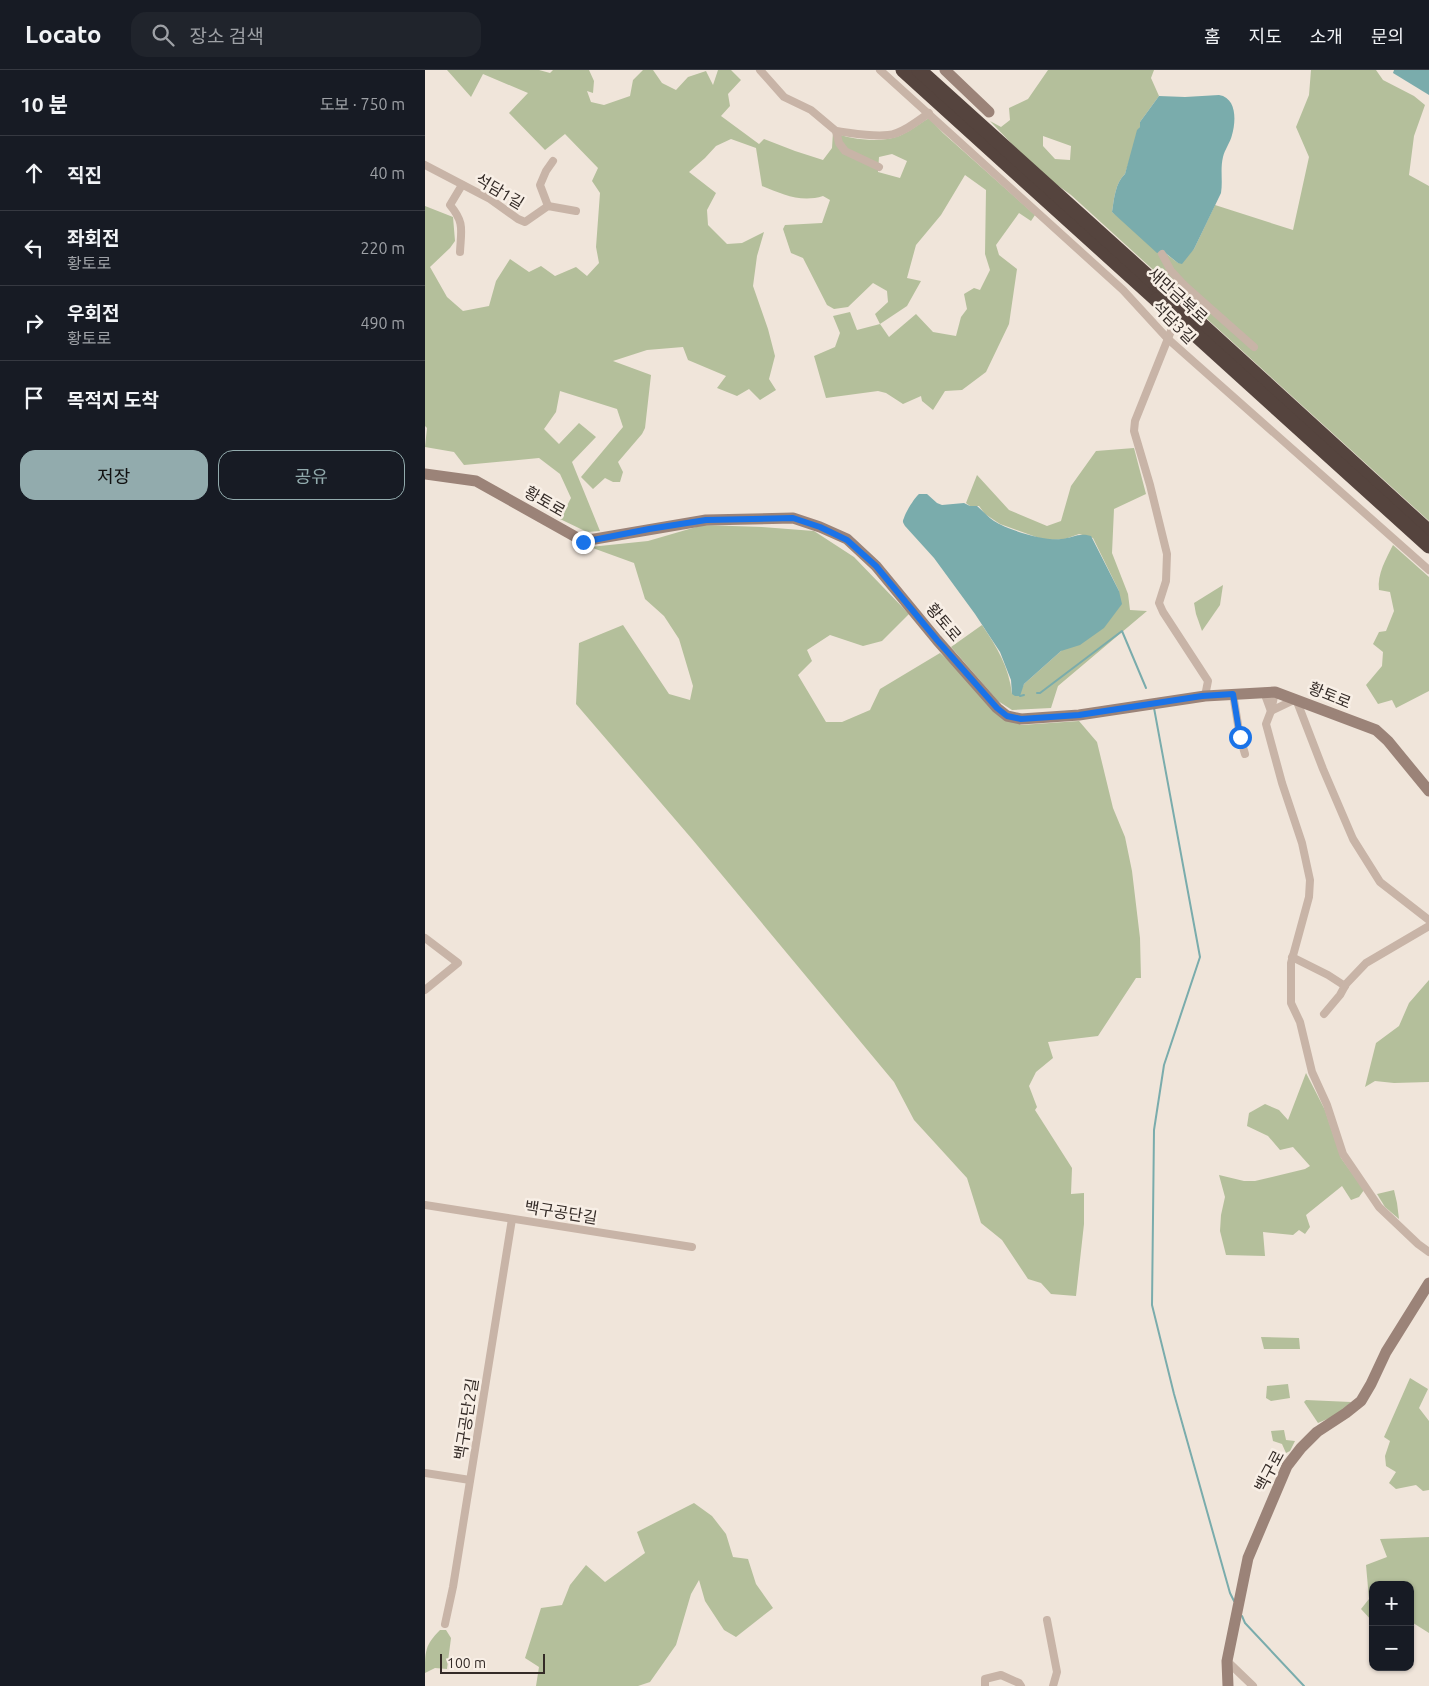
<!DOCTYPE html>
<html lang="ko">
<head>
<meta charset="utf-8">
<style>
	:root { --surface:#171b24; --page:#20242c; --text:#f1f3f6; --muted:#9ea1a6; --line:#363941; --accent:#92abad }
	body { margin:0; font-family:Ubuntu,"Noto Sans KR",sans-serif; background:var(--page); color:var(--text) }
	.controls { position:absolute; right:15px; bottom:15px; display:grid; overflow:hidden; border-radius:10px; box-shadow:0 1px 4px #0004 }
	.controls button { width:45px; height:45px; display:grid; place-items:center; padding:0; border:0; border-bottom:1px solid var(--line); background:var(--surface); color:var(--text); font:25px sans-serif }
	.scale { position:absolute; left:15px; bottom:12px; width:105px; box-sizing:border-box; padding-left:5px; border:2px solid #342b27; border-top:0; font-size:14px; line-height:18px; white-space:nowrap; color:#342b27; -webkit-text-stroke:4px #f8efe6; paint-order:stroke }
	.stop { position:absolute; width:15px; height:15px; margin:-11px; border:4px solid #1a73e8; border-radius:50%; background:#fff }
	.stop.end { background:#1a73e8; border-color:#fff; box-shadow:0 1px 5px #0008 }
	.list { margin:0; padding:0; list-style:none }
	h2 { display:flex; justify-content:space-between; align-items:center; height:65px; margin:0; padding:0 20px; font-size:21px }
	h2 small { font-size:16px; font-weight:400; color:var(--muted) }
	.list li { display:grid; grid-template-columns:32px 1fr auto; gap:15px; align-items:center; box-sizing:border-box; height:75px; padding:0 20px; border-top:1px solid var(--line) }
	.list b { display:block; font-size:19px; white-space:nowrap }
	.list p { margin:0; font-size:16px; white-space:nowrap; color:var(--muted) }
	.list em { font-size:16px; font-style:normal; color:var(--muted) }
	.actions { display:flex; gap:10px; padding:15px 20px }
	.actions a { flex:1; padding:11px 0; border:1px solid var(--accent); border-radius:15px; text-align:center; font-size:18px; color:var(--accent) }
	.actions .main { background:var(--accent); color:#111 }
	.icon { flex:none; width:28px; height:28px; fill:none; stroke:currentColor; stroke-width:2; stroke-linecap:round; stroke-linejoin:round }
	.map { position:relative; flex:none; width:1004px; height:1616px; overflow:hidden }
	header { display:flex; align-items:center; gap:30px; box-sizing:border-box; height:70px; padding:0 25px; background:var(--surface); border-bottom:1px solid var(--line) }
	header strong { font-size:24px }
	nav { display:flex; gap:28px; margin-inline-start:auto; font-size:18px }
	.search { width:350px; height:45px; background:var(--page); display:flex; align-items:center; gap:12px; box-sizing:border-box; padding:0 18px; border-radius:15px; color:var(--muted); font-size:19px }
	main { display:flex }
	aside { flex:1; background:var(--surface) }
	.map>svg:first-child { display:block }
</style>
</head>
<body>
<header>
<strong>Locato</strong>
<div class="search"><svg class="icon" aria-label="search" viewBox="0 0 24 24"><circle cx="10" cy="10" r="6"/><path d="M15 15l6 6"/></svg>장소 검색</div>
<nav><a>홈</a><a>지도</a><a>소개</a><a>문의</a></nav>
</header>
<main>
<aside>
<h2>10 분<small>도보 · 750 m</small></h2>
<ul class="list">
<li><svg class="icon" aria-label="ahead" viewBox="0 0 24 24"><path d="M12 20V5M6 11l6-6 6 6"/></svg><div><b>직진</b></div><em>40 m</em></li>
<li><svg class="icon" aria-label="left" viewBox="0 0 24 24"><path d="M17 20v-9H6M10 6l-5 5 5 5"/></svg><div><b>좌회전</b><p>황토로</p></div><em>220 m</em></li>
<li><svg class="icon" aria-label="right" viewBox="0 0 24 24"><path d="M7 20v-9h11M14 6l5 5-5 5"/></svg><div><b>우회전</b><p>황토로</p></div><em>490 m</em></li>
<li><svg class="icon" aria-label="arrive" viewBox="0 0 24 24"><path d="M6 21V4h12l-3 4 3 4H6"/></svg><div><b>목적지 도착</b></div></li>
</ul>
<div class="actions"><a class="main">저장</a><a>공유</a></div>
</aside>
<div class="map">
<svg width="1004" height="1616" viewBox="0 0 1004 1616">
	<rect width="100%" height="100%" fill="#f0e5da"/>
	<g fill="#b4bf9b" fill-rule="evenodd">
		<path d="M 22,0 L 114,0 L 125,3 L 128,0 L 164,0 L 169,11 L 168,23 L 162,21 L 166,32 L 179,35 L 205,26 L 208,10 L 218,0 L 228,0 L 237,13 L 251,20 L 263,7 L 281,1 L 288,15 L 293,0 L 306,0 L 316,10 L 303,24 L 305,36 L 296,46 L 334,74 L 339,69 L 370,81 L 398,90 L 407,78 L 408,62 C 425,70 456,73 474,66 C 484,62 494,54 504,48 L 518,63 L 610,145 L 606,151 L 594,143 L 571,175 L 574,185 L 592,199 L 584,254 L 561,302 L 537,320 L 520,321 L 508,340 L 497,331 L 496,326 L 478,334 L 461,323 L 453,321 L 401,328 L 389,286 L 410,277 L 415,263 L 408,246 L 425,242 L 432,260 L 455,254 L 450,244 L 463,232 L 462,221 L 448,213 L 423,237 L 409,239 L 402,235 L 378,188 L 366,183 L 358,159 L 360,155 L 397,153 L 405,130 L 398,126 C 376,133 357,124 337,116 L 331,78 L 306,69 L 291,76 L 280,88 L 264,102 L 291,123 L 282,140 L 283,155 L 302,174 L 317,173 L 339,162 L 332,186 L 328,216 L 343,259 L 350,286 L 344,309 L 351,320 L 335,330 L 324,319 L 312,326 L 292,318 L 301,306 L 263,290 L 258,277 L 222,280 L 188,291 L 226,305 L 220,358 L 217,364 L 193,392 L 198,402 L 195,412 L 188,412 L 180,408 L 168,419 L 156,407 L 198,357 L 192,339 L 135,321 L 131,342 L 119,359 L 134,374 L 154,353 L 171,367 L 147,392 L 175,461 L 162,462 L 135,449 L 146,428 L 135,404 L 114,388 L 39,395 L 29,382 L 0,377 L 2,358 L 0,356 L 0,136 L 28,147 L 30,171 L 25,178 L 5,197 L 22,227 L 38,241 L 64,236 L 71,211 L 85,189 L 104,202 L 116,196 L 130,206 L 151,197 L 162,206 L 174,193 L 171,177 L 175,123 L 167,111 L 173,98 L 140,64 L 120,80 L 84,43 L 103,23 L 58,4 L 46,27 ZM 467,84 L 482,91 L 475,108 L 453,102 L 454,87 ZM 540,105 L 561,120 L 560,184 L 565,200 L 555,220 L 549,218 L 539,224 L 542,239 L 536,247 L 531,266 L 508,262 L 491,244 L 464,267 L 455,254 L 482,236 L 496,211 L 482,208 L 491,175 L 516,145 Z"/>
		<path d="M 623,0 L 729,0 L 726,8 L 734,26 L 715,52 L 715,57 L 700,104 C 690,113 689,130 687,142 L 753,193 L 769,179 L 790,135 L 868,160 L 884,87 L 871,57 L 884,25 L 886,0 L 951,0 L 958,10 L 989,26 L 1000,35 L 989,66 L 984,105 L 1004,116 L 1004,451 L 646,125 L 613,101 L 565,51 L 576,57 L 585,50 L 584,38 L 603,29 ZM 618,66 L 646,76 L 645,90 L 630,89 L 618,76 Z"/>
		<path d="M 709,378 L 721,424 L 689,439 L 687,483 L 703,524 L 705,540 L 722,541 L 633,616 L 626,638 L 587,640 L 573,631 L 526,577 L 557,555 C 572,577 584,597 587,624 L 597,618 L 599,614 L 636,581 L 694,521 L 668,468 L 654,464 L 640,469 L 623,470 L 614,468 L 575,454 L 560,444 L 554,436 L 545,436 L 541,433 L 552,405 L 584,440 L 622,456 L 636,451 L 646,416 L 671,381 Z"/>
		<polygon points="278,455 337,457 389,461 429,487 484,544 457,571 438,576 405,565 382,580 387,591 373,605 401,652 417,652 445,640 455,619 515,583 596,655 654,651 672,672 688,738 700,767 707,801 715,868 716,908 711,908 673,966 623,972 628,988 611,1002 604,1016 612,1037 610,1040 647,1098 646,1124 659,1123 659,1154 651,1226 626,1224 616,1213 603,1209 577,1170 556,1153 542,1108 489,1050 469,1012 267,769 151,634 154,573 198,555 244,624 265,630 268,616 254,569 239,546 220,529 209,493 165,477 223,471"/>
		<path d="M 968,475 L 1004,507 L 1004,621 L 971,638 L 967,630 L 953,634 L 941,615 L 957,596 L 958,582 L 948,574 L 954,562 L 961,561 L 969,541 L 965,522 L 954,520 C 952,504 961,489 968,475 Z"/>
		<polygon points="798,515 795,535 777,561 771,544 769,533"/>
		<polygon points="1004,910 1004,1012 969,1013 950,1011 940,1017 951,973 974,956 984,933"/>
		<polygon points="881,1003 900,1040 916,1088 939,1120 934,1127 926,1130 917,1116 881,1145 885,1157 880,1164 874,1160 868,1165 838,1162 840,1186 801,1185 795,1161 796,1145 800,1127 794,1105 819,1111 830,1111 880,1099 885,1096 868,1077 855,1080 843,1066 822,1056 824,1043 840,1034 854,1040 863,1050"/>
		<polygon points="969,1120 972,1133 974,1149 960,1137 952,1124"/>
		<polygon points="836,1267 874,1268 875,1279 839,1279"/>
		<polygon points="985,1308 1003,1319 994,1338 1004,1351 1004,1420 998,1421 991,1415 971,1419 964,1413 971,1402 961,1396 960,1386 965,1371 959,1367"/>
		<polygon points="863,1314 865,1328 846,1331 841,1328 842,1316"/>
		<polygon points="881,1330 926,1332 914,1344 893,1353 879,1332"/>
		<polygon points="859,1360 861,1370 870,1371 865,1381 861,1383 857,1374 848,1371 846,1361"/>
		<polygon points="269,1433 287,1446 301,1464 308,1487 323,1489 331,1514 348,1538 311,1567 299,1560 280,1531 274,1510 266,1524 251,1575 225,1612 213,1616 111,1616 114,1597 100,1588 116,1538 137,1535 145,1515 161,1495 180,1512 220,1483 212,1462"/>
		<polygon points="1004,1467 1004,1563 985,1551 985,1515 948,1515 948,1552 936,1539 944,1529 941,1495 962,1487 955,1469"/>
		<path d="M 15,1560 L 21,1560 L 26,1568 L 22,1599 L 10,1598 L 0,1603 C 0,1581 0,1575 15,1560 Z"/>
	</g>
	<g fill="#7aacac">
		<polygon points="969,0 1004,0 1004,25 968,3"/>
		<path d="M 794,25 C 812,28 811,51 807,65 C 805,73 800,79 798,87 C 795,99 798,111 796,123 L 769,179 L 757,194 L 753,193 L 738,181 L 732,183 L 687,142 C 689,130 690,113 700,104 L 712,60 L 715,57 L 715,52 L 734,26 L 760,27 Z"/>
		<path d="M 494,424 L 502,424 L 512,433 L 517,435 L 539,433 L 545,436 L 552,436 C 558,441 563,447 569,451 C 583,460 619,471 636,469 C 647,468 654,462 666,466 L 694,521 L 697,534 L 679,558 L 655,575 L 636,581 L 599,614 L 595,626 L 590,626 L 587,624 L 586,610 L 575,582 L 550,544 L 509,488 L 480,456 C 478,452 477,452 479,448 C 480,443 490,427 494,424 Z"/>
	</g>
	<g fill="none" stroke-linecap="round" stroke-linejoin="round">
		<g stroke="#7aacac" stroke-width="2">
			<polyline points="612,623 615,623 697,561 721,618"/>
			<polyline points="595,626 599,625"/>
			<polyline points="729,638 775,887 739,995 729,1060 727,1235 749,1324 805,1523 809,1531"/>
			<polyline points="817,1546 820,1553 879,1616"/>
		</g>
		<g stroke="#c8b4a7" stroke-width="8">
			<polyline points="335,0 359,27 386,40 411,61 414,73 420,81 454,97"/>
			<polyline points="455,0 698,220 743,269 1004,500"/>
			<path d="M 411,61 C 428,63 446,67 463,65 C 476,64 493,51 504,43"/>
			<polyline points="0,95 65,129 93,149 100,152 123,136 151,141"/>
			<polyline points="123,136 115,115 121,101 128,91"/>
			<path d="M 35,182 C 36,160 40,153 25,135 L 37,115"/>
			<polyline points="737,184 746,201 759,215"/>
			<polyline points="839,622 846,641 871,629 898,699 928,769 955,812 1004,850"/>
			<polyline points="850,622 846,641 841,654 857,713 877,773 885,810 884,827 866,893 866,933 875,952 887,1002 902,1035 918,1084 954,1137 993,1174 1004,1182"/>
			<polyline points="808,624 815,667 820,684"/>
			<polyline points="780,626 783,611 738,542 734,533 741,511 742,484 725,415 709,361 710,351 746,261 759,215 829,277"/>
			<polyline points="0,868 33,893 0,920"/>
			<polyline points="867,887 903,905 920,916"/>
			<polyline points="899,944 915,925 921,914 941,893 1004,856"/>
			<polyline points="0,1135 267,1177"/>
			<polyline points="0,1403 45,1410"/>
			<polyline points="622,1550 632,1602 628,1616"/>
			<polyline points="20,1554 28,1517 87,1149"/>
			<polyline points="802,1591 828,1616"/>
			<polyline points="560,1616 560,1609 576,1605 594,1613 596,1616"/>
		</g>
		<g stroke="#9b8378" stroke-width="11">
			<polyline points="520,0 564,42"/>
			<polyline points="0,404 51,411 158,471 281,450 368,448 395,457 422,469 451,496 512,570 572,638 582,646 596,649 654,645 780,626 850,622 951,660 963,671 1004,721"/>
			<polyline points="803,1616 802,1591 823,1488 862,1396 876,1378 892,1362 921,1343 936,1331 946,1314 961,1282 1004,1213"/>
		</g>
		<g stroke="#55443e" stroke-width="15">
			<polyline points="478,0 732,230"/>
			<polyline points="494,0 739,221"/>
			<polyline points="768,247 1004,462"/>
			<polyline points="761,256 1004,476"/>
		</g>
		<g stroke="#55443e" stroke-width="15">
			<polyline points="739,221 768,247"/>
			<polyline points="732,230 761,256"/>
		</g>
	</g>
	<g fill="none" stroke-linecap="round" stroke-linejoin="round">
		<polyline stroke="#1a73e8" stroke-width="6" points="158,472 224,459 281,450 368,448 395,457 422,470 451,496 512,570 572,638 582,646 596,649 654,645 777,626 808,624 815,667"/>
	</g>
	<g text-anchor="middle" stroke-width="5" stroke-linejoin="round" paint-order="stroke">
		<g font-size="16" fill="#342b27" stroke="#f8efe6">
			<text transform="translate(75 121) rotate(31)" y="6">석담1길</text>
			<text transform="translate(753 225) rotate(42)" y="6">새만금북로</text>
			<text transform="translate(749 252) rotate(45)" y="6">석담3길</text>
			<text transform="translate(120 431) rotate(30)" y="6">황토로</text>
			<text transform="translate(519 552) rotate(50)" y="6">황토로</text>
			<text transform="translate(905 625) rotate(22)" y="6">황토로</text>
			<text transform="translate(136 1142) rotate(9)" y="6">백구공단길</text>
			<text transform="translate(41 1349) rotate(-81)" y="6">백구공단2길</text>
			<text transform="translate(844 1401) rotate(-62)" y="6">백구로</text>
		</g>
	</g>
</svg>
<div class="controls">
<button>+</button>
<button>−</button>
</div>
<div class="scale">100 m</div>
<div class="stop" style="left:815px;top:667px"></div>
<div class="stop end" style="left:158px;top:472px"></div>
</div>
</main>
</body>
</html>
